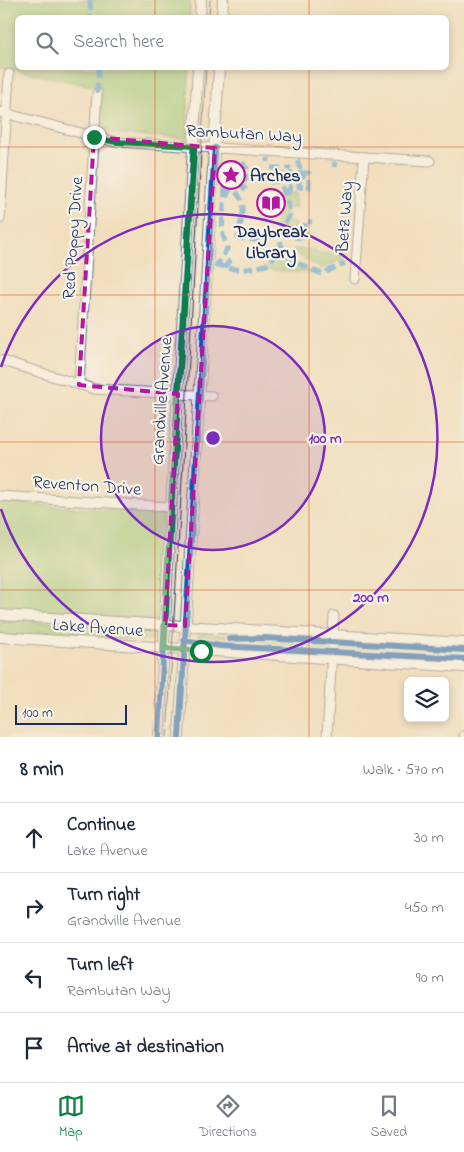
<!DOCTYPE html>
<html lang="en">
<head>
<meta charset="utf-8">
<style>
	:root { --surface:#fff; --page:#f2f2f3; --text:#1f2937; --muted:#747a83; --line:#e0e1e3; --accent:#0b8043 }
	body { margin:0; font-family:"Indie Flower",sans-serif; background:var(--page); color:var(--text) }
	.controls { position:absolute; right:15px; bottom:15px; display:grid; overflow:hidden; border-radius:8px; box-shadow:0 2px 8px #0003 }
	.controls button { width:45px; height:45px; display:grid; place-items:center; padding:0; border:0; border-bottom:1px solid var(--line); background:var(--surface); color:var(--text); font:25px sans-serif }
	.scale { position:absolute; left:15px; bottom:12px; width:112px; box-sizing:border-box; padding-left:5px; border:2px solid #1b2f5e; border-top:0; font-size:14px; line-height:18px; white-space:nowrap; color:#1b2f5e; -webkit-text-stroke:4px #f7f3e8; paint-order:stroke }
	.stop { position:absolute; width:15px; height:15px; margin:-11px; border:4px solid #0b8043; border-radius:50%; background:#fff }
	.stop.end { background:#0b8043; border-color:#fff; box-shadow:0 1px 5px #0008 }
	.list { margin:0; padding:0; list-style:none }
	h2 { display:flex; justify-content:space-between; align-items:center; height:65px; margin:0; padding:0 20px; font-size:21px }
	h2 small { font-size:16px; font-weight:400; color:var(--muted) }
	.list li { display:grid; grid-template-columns:32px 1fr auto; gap:15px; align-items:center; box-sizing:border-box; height:70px; padding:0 20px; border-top:1px solid var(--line) }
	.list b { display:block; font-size:19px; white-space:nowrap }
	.list p { margin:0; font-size:16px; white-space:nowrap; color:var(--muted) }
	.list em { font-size:16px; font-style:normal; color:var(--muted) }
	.icon { flex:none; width:28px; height:28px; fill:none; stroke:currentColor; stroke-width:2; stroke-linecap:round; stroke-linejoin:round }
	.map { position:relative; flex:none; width:464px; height:737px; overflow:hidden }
	.search { position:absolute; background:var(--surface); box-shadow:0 2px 8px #0003; left:15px; right:15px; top:15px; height:55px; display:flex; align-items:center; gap:12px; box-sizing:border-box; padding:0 18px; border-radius:8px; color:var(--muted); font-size:19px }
	.sheet { height:345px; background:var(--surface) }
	nav { display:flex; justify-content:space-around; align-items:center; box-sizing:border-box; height:70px; border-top:1px solid var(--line); background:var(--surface); font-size:14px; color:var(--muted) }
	nav a { display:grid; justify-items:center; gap:2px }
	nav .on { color:var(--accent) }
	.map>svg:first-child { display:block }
</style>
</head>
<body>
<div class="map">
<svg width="464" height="737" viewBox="0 0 464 737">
	<rect width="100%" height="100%" fill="#f7f3e8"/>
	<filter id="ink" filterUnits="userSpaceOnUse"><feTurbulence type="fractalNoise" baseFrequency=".02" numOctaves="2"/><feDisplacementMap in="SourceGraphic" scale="10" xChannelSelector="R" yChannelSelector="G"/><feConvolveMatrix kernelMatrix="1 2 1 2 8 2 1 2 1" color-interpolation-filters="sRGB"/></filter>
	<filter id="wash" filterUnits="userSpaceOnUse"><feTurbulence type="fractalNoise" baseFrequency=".0096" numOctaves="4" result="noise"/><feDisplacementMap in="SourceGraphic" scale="20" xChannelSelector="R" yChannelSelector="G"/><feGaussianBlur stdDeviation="1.12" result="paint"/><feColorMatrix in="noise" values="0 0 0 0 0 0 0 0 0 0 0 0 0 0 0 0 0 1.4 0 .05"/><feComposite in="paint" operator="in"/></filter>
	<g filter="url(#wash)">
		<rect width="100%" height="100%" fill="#f1debe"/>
		<g fill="#97cc7d" stroke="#597e6e">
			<polygon points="0,0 190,0 190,17 18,18 18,68 189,68 187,139 100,132 101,88 0,67"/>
			<polygon points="278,193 296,193 295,208 285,209 286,214 283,218 289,222 294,222 294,234 275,233"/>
			<polygon points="293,249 315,250 315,253 345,254 344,259 321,268 293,252"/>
			<polygon points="280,252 290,261 314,273 259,269 270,265"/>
			<polygon points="0,502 163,514 157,620 0,609"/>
			<polygon points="0,619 153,629 153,640 117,639 89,640 0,635"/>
			<polygon points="202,634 236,636 264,635 327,640 326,653 197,646 198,635"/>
			<polygon points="340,641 458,647 458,654 464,654 464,656 458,656 457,662 339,655"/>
		</g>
	</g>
	<g filter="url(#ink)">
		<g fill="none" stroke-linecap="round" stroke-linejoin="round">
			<defs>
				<g id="minor">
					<polyline points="0,112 116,142 430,161"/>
					<polyline points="0,219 9,74"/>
					<polyline points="355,279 364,157"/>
					<polyline points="0,360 94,389 212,396"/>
					<polyline points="79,385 97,93"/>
					<polyline points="0,496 171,507"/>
					<polyline points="327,737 334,616"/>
					<polyline points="464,737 464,736"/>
				</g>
				<g id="tertiary">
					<polyline points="200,18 201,0"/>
					<polyline points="222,18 223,0"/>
					<polyline points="0,615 464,643"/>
					<polyline points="0,637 464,667"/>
					<polyline points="159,737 171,507 198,68"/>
					<polyline points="179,737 219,68"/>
				</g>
			</defs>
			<use href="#minor" stroke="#666c80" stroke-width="11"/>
			<use href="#tertiary" stroke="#666c80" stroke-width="12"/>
			<use href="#minor" stroke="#fff" stroke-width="9"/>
			<use href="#tertiary" stroke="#fff" stroke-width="10"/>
			<g stroke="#1b2f5e" stroke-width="1">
				<polyline points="209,18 210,0"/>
				<polyline points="167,737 206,68"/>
			</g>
			<g stroke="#3b9de6" stroke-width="5" stroke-dasharray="10 5" stroke-linecap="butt">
				<polyline points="90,0 91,18"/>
				<polyline points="97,93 99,68"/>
				<polyline points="268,158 268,162"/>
				<polyline points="297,160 304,178"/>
				<polyline points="223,165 247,168 246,179 241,175 244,168"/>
				<polyline points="334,167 335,162"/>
				<polyline points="271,168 291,168"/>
				<polygon points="300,173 309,173 309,188 299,187"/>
				<polyline points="231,175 246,190"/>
				<polyline points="279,181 285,172 292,173 293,179 287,196"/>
				<path d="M 270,182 L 279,181 L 287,196 L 290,215 L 279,231 C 280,236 280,243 282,247 C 287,261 309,268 322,274 L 345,263"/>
				<path d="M 236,192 C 250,207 239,220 238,238 L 262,241 L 262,237"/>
				<polyline points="226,197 247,157"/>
				<polyline points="294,237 304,238 305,221 312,222"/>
				<path d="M 215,263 C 234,273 246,269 267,265 L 282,247"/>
				<polyline points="215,268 227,249 222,231 226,176 222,164"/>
				<polyline points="224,268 233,256"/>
			</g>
			<defs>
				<g id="cycleway">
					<polyline points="229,639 264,638 464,650"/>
					<polyline points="184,640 220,646 464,659"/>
					<polyline points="159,737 171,507 194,146"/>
					<polyline points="179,737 215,148"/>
				</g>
			</defs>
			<use href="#cycleway" stroke="#f7f3e8" stroke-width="9"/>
			<use href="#cycleway" stroke="#0057b8" stroke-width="6"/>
		</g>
	</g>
	<g fill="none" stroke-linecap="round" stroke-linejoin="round" filter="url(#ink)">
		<polyline stroke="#0b8043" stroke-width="6" points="94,137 116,142 194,146 171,507 164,648 201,651"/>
	</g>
	<path d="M0 0H464V737H0ZM 94,137 L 215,148 L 185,626 L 165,625 L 178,394 L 79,385 Z" fill="#f1debe" fill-opacity=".55" fill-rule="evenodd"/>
	<path fill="none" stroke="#b5179e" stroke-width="4" stroke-dasharray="10 6" stroke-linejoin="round" d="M 94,137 L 215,148 L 185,626 L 165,625 L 178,394 L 79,385 Z"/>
	<path fill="none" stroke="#d45514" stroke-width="1" stroke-opacity="0.55" d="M 155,0 L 155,18M 309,0 L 309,18M 155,68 L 155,737M 309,68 L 309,737M 0,147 L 464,147M 0,295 L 464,295M 0,442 L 464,442M 0,590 L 464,590"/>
	<circle cx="213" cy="438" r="112" fill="#7b2cbf" fill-opacity=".12"/>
	<g fill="none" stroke="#7b2cbf" stroke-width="2.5">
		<circle cx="213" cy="438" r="112"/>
		<path d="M1 367A224 224 0 1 1 1 509"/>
	</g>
	<defs>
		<symbol id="sight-ring" viewBox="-11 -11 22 22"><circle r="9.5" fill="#f7f3e8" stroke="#b5179e" stroke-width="1.5"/><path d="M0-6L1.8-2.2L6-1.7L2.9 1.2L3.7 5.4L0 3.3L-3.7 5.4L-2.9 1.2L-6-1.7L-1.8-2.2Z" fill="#b5179e"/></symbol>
		<symbol id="library-ring" viewBox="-11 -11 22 22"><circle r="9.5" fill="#f7f3e8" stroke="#b5179e" stroke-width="1.5"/><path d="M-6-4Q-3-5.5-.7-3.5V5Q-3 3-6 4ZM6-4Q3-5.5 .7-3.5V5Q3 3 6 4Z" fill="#b5179e"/></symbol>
	</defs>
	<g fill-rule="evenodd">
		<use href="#sight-ring" x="215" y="159" width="32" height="32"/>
		<use href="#library-ring" x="255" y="187" width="32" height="32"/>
	</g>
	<g text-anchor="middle" stroke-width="4.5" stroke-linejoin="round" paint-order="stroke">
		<g font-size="18" fill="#1b2f5e" stroke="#f7f3e8">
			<text transform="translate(244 133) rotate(3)" y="6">Rambutan Way</text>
			<text transform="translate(344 217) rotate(-86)" y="6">Betz Way</text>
			<text transform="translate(72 238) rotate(-86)" y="6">Red Poppy Drive</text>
			<text transform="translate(161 401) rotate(-86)" y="6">Grandville Avenue</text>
			<text transform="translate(87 485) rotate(4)" y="6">Reventon Drive</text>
			<text transform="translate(98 627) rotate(4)" y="6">Lake Avenue</text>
		</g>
		<g font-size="18" font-weight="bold" fill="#1b2f5e" stroke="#f7f3e8" text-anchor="start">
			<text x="250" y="181">Arches</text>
			<text x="271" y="237" text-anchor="middle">Daybreak<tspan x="271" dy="21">Library</tspan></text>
		</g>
	</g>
	<circle cx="213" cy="438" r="8" fill="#7b2cbf" stroke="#f7f3e8" stroke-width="2.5"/>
	<g font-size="15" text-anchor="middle" font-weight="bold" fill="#7b2cbf" stroke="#f7f3e8" stroke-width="4.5" stroke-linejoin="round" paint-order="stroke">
		<text x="325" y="443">100 m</text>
		<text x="371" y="602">200 m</text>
	</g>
</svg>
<div class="controls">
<button><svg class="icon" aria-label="layers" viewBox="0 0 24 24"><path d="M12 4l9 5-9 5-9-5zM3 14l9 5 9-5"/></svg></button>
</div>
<div class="scale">100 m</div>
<div class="stop" style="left:201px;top:651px"></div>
<div class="stop end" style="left:94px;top:137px"></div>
<div class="search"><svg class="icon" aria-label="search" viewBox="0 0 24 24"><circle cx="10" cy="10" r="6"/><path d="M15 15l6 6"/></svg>Search here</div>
</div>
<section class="sheet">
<h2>8 min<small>Walk · 570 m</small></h2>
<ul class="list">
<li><svg class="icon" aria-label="ahead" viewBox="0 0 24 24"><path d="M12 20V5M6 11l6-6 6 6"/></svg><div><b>Continue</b><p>Lake Avenue</p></div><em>30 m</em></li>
<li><svg class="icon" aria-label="right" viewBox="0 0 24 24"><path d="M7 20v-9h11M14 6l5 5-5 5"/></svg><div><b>Turn right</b><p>Grandville Avenue</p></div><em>450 m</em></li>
<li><svg class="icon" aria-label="left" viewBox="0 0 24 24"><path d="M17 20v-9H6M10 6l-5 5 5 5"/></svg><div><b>Turn left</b><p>Rambutan Way</p></div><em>90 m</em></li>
<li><svg class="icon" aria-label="arrive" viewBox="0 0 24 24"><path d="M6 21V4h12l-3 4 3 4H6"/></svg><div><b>Arrive at destination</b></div></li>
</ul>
</section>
<nav>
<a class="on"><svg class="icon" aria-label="map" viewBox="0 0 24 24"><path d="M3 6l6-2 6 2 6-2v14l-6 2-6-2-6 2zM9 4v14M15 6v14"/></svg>Map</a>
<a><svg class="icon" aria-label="directions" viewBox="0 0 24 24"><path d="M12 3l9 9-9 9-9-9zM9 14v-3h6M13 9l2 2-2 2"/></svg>Directions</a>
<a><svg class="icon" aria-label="saved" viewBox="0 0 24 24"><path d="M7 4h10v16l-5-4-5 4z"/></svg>Saved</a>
</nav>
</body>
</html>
